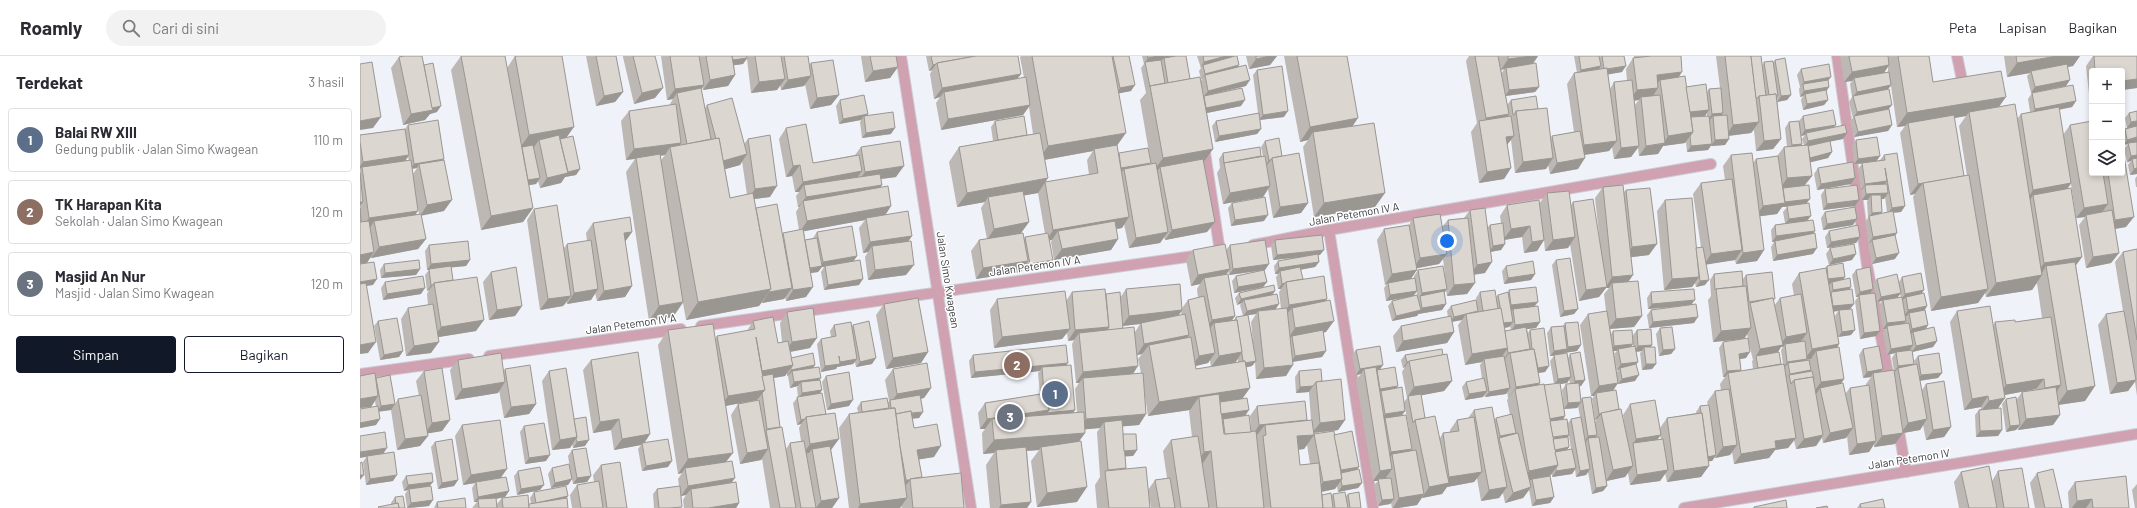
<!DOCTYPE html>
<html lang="id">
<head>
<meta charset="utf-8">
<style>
	:root { --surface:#fff; --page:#f2f2f3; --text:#2b2b33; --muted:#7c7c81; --line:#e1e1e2; --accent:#111827 }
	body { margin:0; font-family:Barlow,sans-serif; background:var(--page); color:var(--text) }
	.controls { position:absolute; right:12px; top:12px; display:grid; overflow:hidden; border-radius:4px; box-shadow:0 2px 6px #0003 }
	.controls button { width:36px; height:36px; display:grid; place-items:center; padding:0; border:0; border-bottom:1px solid var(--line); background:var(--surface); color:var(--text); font:20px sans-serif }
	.you { position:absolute; left:1087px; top:185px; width:14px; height:14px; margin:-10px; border:3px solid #fff; border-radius:50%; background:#1a73e8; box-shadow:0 0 0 6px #1a73e833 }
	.badge { display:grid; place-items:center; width:26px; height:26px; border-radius:50%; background:var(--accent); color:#fff; font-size:13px; font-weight:700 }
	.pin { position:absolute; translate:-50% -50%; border:2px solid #fff; box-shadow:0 1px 4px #0006 }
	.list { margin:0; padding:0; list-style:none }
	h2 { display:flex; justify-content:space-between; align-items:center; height:52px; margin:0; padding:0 16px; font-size:17px }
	h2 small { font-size:13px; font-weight:400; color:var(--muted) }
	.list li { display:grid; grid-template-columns:26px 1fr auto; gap:12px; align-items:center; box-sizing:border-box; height:64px; margin:0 8px 8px; padding:0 8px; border:1px solid var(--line); border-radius:4px }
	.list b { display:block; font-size:15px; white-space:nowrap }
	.list p { margin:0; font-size:13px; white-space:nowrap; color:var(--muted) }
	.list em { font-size:13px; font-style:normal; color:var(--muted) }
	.actions { display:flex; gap:8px; padding:12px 16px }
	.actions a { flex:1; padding:9px 0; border:1px solid var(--accent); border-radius:4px; text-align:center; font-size:14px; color:var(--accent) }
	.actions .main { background:var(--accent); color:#fff }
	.icon { flex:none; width:22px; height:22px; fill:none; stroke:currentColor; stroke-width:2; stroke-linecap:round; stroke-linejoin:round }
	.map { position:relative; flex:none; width:1777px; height:452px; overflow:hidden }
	header { display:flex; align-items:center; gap:24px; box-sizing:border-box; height:56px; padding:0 20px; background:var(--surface); border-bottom:1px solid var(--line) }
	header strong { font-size:19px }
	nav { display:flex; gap:22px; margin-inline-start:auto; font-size:14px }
	.search { width:280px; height:36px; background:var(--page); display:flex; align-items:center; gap:10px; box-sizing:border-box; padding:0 14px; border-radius:22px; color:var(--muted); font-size:15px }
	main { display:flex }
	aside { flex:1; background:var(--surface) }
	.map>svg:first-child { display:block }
</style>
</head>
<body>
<header>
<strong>Roamly</strong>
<div class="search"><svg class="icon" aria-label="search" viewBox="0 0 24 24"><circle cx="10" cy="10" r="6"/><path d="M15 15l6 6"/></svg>Cari di sini</div>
<nav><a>Peta</a><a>Lapisan</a><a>Bagikan</a></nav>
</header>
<main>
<aside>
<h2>Terdekat<small>3 hasil</small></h2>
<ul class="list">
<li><span class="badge" style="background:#5c6f8a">1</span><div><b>Balai RW XIII</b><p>Gedung publik · Jalan Simo Kwagean</p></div><em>110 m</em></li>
<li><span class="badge" style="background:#8d6e63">2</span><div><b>TK Harapan Kita</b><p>Sekolah · Jalan Simo Kwagean</p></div><em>120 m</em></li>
<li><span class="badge" style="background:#6b7280">3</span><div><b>Masjid An Nur</b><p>Masjid · Jalan Simo Kwagean</p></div><em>120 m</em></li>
</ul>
<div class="actions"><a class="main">Simpan</a><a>Bagikan</a></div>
</aside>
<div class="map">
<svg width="1777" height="452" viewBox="0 0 1777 452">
	<rect width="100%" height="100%" fill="#f0f2fa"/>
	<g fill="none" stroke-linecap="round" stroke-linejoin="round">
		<defs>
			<g id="minor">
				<polyline points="541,0 611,452"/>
				<polyline points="1477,0 1507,209 1530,327"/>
				<polyline points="1597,0 1602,24"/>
				<polyline points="844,90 860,196"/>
				<polyline points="969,174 1013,452"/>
				<polyline points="893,189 969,174 1351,108"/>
				<polyline points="341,270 841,199"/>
				<polyline points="129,300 321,273"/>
				<polyline points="0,318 109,303"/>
				<polyline points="1538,369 1546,416"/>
				<polyline points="1324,452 1777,378"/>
			</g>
		</defs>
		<use href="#minor" stroke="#cccdd4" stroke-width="12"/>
		<use href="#minor" stroke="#d0a1b1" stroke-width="10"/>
	</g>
	<g fill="#bdb8b3" fill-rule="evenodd">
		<polygon points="101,0 145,0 147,12 155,0 207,81 220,113 216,119 205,121 201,127 180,132 178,125 176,128 169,129 173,152 163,166 121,174 91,14"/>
		<polygon points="226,0 256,0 263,36 255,46 236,50"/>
		<polygon points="263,0 295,0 295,42 274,48 263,1"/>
		<path d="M 301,0 L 448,0 L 449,10 L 451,7 L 479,39 L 471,49 L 450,53 L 445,28 L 444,30 L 421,34 L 420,29 L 417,34 L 391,37 L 387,3 L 383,8 L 374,9 L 375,19 L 368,30 L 343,34 L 342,31 L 341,33 L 345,52 L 347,49 L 384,88 L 388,83 L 410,141 L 394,143 L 396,152 L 422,178 L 423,177 L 439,174 L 436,156 L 439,151 L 438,151 L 436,140 L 439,136 L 435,136 L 432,120 L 426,121 L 419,83 L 426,72 L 453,107 L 495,99 L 501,91 L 536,121 L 521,123 L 522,129 L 521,131 L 531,150 L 525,159 L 552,180 L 548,185 L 546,219 L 508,224 L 505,201 L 508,196 L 503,197 L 499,172 L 505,164 L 444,175 L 445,184 L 453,182 L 457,176 L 497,200 L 493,205 L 499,229 L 464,234 L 461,216 L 464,211 L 462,211 L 458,216 L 451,217 L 446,241 L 426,245 L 425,241 L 424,243 L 402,247 L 402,246 L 399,250 L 326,264 L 323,247 L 313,261 L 289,265 L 266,116 L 275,103 L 266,104 L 261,65 L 269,55 L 310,49 L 310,48 L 313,43 L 307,44 ZM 305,99 L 301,104 L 301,100 ZM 382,105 L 387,139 L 370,142 L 365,113 L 380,109 Z"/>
		<polygon points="501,0 536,0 538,11 530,22 505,26"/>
		<path d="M 566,0 L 658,0 L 661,18 L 657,23 L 664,22 L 660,1 L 661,0 L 769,0 L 771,35 L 759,37 L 757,90 L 758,98 L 759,97 L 791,108 L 780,44 L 786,37 L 781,12 L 784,8 L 782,0 L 826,0 L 830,23 L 841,25 L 842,23 L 841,23 L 839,15 L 841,12 L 837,0 L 873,0 L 873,1 L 886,30 L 853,38 L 881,50 L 847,57 L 853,93 L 844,106 L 855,166 L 847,176 L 805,184 L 804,181 L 800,187 L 769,192 L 764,168 L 762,172 L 756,173 L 758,183 L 751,194 L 694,204 L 691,186 L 692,184 L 689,184 L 689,210 L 666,214 L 665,209 L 661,216 L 616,223 L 611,195 L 619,184 L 627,183 L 621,152 L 625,146 L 597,151 L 589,106 L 599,91 L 633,85 L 631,71 L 635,65 L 667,79 L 673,78 L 669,51 L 663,59 L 581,74 L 576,47 L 580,41 L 574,43 L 570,18 L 572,14 L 569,15 ZM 733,95 L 727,104 L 729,119 L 685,126 L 684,104 ZM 678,137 L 685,178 L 665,181 L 664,183 L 661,177 L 669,166 L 664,139 Z"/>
		<polygon points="886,0 917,0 910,9 889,13"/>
		<polygon points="924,0 987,0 993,70 1015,151 954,161 943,91 948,84 940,86"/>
		<path d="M 1109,0 L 1178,0 L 1173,8 L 1179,31 L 1175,36 L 1146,40 L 1147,49 L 1151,44 L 1178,53 L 1191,83 L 1192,80 L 1214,76 L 1207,28 L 1214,17 L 1217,17 L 1214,0 L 1264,0 L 1262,16 L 1248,18 L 1250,33 L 1254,26 L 1267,25 L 1266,13 L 1273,2 L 1274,2 L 1274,0 L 1321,0 L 1319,21 L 1326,31 L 1347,36 L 1349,33 L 1360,32 L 1356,0 L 1401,0 L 1402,10 L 1404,6 L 1413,7 L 1415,4 L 1431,39 L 1427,44 L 1417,46 L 1417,42 L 1421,83 L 1413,93 L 1396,95 L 1394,74 L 1391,77 L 1369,80 L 1369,83 L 1365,89 L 1351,90 L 1351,89 L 1348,94 L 1327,96 L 1326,86 L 1325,87 L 1303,90 L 1298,98 L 1279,100 L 1278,92 L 1271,101 L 1254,103 L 1252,91 L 1249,95 L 1225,99 L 1218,113 L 1190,118 L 1188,109 L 1186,113 L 1155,117 L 1151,84 L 1147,89 L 1151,112 L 1144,123 L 1119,127 L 1111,76 L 1117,67 L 1106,5 ZM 1144,13 L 1142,17 L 1141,14 ZM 1279,44 L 1274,50 L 1274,45 ZM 1347,56 L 1347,60 L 1332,61 L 1345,60 Z"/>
		<path d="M 1480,0 L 1569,0 L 1573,26 L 1638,51 L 1657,63 L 1661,58 L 1670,56 L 1668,43 L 1672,37 L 1716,45 L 1712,51 L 1699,54 L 1703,79 L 1710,69 L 1732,117 L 1762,117 L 1766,171 L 1755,173 L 1759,197 L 1751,207 L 1726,212 L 1719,169 L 1725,161 L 1716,162 L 1711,128 L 1707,133 L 1722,201 L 1716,209 L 1735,330 L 1725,345 L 1699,349 L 1700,359 L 1693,369 L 1658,374 L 1658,372 L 1656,374 L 1646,376 L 1642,348 L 1646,343 L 1657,343 L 1662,336 L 1676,334 L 1676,333 L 1645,339 L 1645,342 L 1638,352 L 1642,374 L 1638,380 L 1616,381 L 1615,359 L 1619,354 L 1621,353 L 1621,351 L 1604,354 L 1590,266 L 1597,255 L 1633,270 L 1635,266 L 1655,266 L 1682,262 L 1677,227 L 1672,234 L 1626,241 L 1625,236 L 1618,247 L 1571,255 L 1553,141 L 1555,138 L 1550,139 L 1540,77 L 1545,70 L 1537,71 L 1531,30 L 1528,33 L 1529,53 L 1532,69 L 1528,75 L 1494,81 L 1490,65 L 1493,62 L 1489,46 L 1492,41 L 1490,28 L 1492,25 L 1484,26 ZM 1528,11 L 1528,16 L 1524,16 ZM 1606,60 L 1599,70 L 1607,120 L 1603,120 L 1594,62 Z"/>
		<polygon points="1644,0 1720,0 1713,10 1708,11 1706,30 1671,37 1667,20 1670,17 1647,21"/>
		<polygon points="1733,0 1777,0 1777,32 1762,34 1762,15 1732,15 1732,38 1729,38 1726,10"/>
		<polygon points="39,1 64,9 77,56 70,58 65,64 43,69 31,12"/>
		<polygon points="1441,13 1468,25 1469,31 1466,35 1468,44 1464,49 1443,54 1441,44 1443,40 1440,41 1439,33 1440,31 1437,19"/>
		<polygon points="897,14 924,61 900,64 901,73 897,78 855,86 852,70 856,65 898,57 893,19"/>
		<polygon points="480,44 508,58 507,60 531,78 502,82 500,66 501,64 479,68 476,50"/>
		<polygon points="1777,55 1777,118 1770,119 1768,109 1771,105 1767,106 1764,93 1768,88 1763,89 1762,83 1762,77 1765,73 1775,70 1767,72 1765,62 1769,57"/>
		<path d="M 1443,60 L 1474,71 L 1483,83 L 1470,85 L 1472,96 L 1468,102 L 1450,106 L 1452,120 L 1445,129 L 1447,147 L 1448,164 L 1453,178 L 1453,198 L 1413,205 L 1411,191 L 1414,186 L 1412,186 L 1411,174 L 1415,169 L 1425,167 L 1423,156 L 1427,151 L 1422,151 L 1417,158 L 1400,160 L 1404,194 L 1397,205 L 1376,208 L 1375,204 L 1346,208 L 1345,229 L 1336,231 L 1335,227 L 1332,231 L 1304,234 L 1297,155 L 1305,144 L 1336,192 L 1341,191 L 1333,138 L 1341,127 L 1365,124 L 1363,110 L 1371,99 L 1393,107 L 1396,103 L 1417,100 L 1424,91 L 1427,91 L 1425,72 L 1429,66 L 1439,65 ZM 1445,79 L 1442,83 L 1444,89 L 1442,89 L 1442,88 L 1441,80 Z"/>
		<path d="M 48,69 L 84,103 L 84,155 L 61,159 L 66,183 L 58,193 L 11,202 L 11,201 L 0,208 L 0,79 L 45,73 ZM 48,101 L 49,105 L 45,105 ZM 57,112 L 53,118 L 52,113 ZM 55,137 L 59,158 L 56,158 Z"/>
		<path d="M 1496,84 L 1516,105 L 1520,104 L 1524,99 L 1545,150 L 1541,156 L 1533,157 L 1537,177 L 1535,179 L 1535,203 L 1512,208 L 1508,189 L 1510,187 L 1509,187 L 1505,166 L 1508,162 L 1507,145 L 1508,144 L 1502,144 L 1501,135 L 1502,134 L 1501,134 L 1498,113 L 1502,108 L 1494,108 L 1492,90 ZM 1525,141 L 1527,156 L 1521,158 L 1522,143 L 1524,143 Z"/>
		<polygon points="905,85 922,100 948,147 941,157 913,162 908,133 903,141 863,148 857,117 860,112 859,103 863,97 903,100 901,91"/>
		<polygon points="1458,112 1495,122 1491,128 1457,134 1454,118"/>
		<polygon points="1777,120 1777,131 1776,131 1775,123"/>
		<path d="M 1243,131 L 1264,136 L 1266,134 L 1289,199 L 1271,201 L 1273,219 L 1268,226 L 1282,260 L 1274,271 L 1250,273 L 1251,278 L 1253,275 L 1271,290 L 1273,290 L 1273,279 L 1277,274 L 1292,289 L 1291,291 L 1296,308 L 1292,313 L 1282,314 L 1280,297 L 1282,295 L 1276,296 L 1278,306 L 1276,308 L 1275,325 L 1258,328 L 1258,327 L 1253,335 L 1265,372 L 1263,359 L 1270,348 L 1300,372 L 1307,362 L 1336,357 L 1336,356 L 1340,350 L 1348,349 L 1347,346 L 1355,335 L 1361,334 L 1360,328 L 1365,321 L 1363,321 L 1359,292 L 1363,286 L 1388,282 L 1387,278 L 1384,283 L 1353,286 L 1348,244 L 1351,240 L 1350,224 L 1354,218 L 1383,223 L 1386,219 L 1413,245 L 1414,250 L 1420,242 L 1434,240 L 1432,228 L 1439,217 L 1464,213 L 1467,210 L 1483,224 L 1490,234 L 1494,248 L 1490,253 L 1491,279 L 1478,281 L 1479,288 L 1477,292 L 1484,323 L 1481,327 L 1485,338 L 1490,332 L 1506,330 L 1506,328 L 1511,321 L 1503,322 L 1499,299 L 1503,293 L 1521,316 L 1534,314 L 1532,302 L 1535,297 L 1527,299 L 1523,276 L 1526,273 L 1523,273 L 1519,250 L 1522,245 L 1517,246 L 1513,228 L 1517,223 L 1539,226 L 1542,221 L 1562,237 L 1567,250 L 1565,254 L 1568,269 L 1566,273 L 1577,285 L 1573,291 L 1553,296 L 1553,309 L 1555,309 L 1554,305 L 1558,300 L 1582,317 L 1578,322 L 1560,325 L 1562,334 L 1566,328 L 1591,371 L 1584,381 L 1566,384 L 1563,369 L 1560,374 L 1543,377 L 1535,388 L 1514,391 L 1514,388 L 1509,396 L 1489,399 L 1487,380 L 1486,382 L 1463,387 L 1462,382 L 1456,390 L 1436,393 L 1434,384 L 1428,392 L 1415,394 L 1409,402 L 1374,408 L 1372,396 L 1370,399 L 1355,402 L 1355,401 L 1352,405 L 1348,405 L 1341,421 L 1307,426 L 1305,417 L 1300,425 L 1270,429 L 1268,417 L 1265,421 L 1247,425 L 1247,430 L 1243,435 L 1232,438 L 1228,416 L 1226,419 L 1216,421 L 1215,413 L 1212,418 L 1192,421 L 1192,418 L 1190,420 L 1194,441 L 1190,447 L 1172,450 L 1169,434 L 1163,442 L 1145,447 L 1143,437 L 1139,442 L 1121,445 L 1117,422 L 1114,426 L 1087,431 L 1082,438 L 1062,442 L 1057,449 L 1038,452 L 1032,452 L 1031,447 L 1030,448 L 1018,450 L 1014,429 L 1018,425 L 1013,425 L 996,324 L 1001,318 L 996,319 L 992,299 L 996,294 L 1020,313 L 1037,332 L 1044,346 L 1047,342 L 1042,316 L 1045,311 L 1043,312 L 1041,304 L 1045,299 L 1083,299 L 1092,325 L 1084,335 L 1061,339 L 1065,362 L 1080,382 L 1083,377 L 1090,376 L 1090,374 L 1097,364 L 1108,362 L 1114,354 L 1134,364 L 1136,362 L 1150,359 L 1147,344 L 1149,341 L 1148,342 L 1147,336 L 1146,338 L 1125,341 L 1124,338 L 1123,341 L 1105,344 L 1102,331 L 1106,326 L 1122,323 L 1120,309 L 1122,306 L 1105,309 L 1098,269 L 1102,264 L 1092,266 L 1094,276 L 1087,287 L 1036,296 L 1033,280 L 1041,270 L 1088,261 L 1087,255 L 1091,250 L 1117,252 L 1116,242 L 1120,236 L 1136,241 L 1138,239 L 1148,237 L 1149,234 L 1175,251 L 1180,266 L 1176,272 L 1167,273 L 1168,277 L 1170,274 L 1189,310 L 1185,316 L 1178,317 L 1178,329 L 1194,328 L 1190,305 L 1194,300 L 1190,300 L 1187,277 L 1191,271 L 1203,270 L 1205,267 L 1221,289 L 1217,295 L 1204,297 L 1204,296 L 1203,297 L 1208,302 L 1210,298 L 1225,324 L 1221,330 L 1219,330 L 1221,344 L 1222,342 L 1235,366 L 1237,363 L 1235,364 L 1232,343 L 1234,340 L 1231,340 L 1220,269 L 1228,258 L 1246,255 L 1244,238 L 1249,232 L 1246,232 L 1239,241 L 1219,245 L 1210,188 L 1208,192 L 1185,195 L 1184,184 L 1177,195 L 1164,197 L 1162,181 L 1145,184 L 1145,188 L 1141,194 L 1131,196 L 1125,217 L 1114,219 L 1115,227 L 1107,238 L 1087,240 L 1086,234 L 1084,237 L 1086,248 L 1082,254 L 1058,258 L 1057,260 L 1032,265 L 1028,250 L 1032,245 L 1046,242 L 1026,245 L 1024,232 L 1027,228 L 1025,229 L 1017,184 L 1024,173 L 1049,169 L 1053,162 L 1082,171 L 1088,164 L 1104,162 L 1110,154 L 1127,172 L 1130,169 L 1141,167 L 1140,160 L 1147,149 L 1179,148 L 1187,137 L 1211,149 L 1213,146 L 1240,187 L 1235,142 ZM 1083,203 L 1085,219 L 1058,214 L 1054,220 L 1054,222 L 1051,223 L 1057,212 L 1079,208 ZM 1057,236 L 1057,239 L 1053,240 ZM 1540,238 L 1541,241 L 1537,242 ZM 1478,255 L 1475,260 L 1476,272 L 1474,256 ZM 1150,270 L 1151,274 L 1145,275 L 1144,272 L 1149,271 ZM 1389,288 L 1393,304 L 1392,305 L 1393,313 L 1380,315 L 1381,314 L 1380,303 L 1386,302 ZM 1421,291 L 1423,291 L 1421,294 L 1423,308 L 1421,308 L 1418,296 ZM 1254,295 L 1257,295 L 1254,298 L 1257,314 L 1258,314 L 1257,316 ZM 1209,323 L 1210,328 L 1206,328 L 1202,334 L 1204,353 L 1217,352 L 1218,350 L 1220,361 L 1211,363 L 1208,367 L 1203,364 L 1205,360 L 1200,328 L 1207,327 ZM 1045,352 L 1049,373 L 1042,360 L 1045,355 ZM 1300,379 L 1301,383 L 1297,383 ZM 1209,380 L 1211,393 L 1207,394 L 1209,391 L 1208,381 Z"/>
		<polygon points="1465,133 1495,150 1463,154 1461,139"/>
		<polygon points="872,147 904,165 871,170 868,152"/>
		<polygon points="174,153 204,192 207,188 227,185 226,177 233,167 272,176 265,186 272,230 265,241 237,245 235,237 231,244 207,248 207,246 203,250 180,254 167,164"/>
		<polygon points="1465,156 1493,169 1463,174 1461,162"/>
		<polygon points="1469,175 1500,181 1496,187 1467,192 1465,181"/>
		<path d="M 915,184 L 960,199 L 958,199 L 959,206 L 955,211 L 941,214 L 943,223 L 966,245 L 966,276 L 963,277 L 966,295 L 962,301 L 933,306 L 926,320 L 896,323 L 895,306 L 892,310 L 886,311 L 882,343 L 885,360 L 891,374 L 890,360 L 897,350 L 947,364 L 951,364 L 949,337 L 949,336 L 936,337 L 935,321 L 939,315 L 962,325 L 985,364 L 978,374 L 974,375 L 974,379 L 997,413 L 1002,427 L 998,432 L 978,436 L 977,430 L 975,433 L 962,436 L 962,439 L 971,440 L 973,438 L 986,440 L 988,438 L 1001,452 L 791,452 L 790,445 L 790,452 L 737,452 L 735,429 L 740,421 L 737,376 L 740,372 L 725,373 L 725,377 L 719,385 L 717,446 L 677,451 L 671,405 L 679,394 L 667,395 L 671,446 L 667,452 L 630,452 L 626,409 L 634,397 L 623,398 L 622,377 L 625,373 L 620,373 L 618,357 L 625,347 L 680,338 L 678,317 L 680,315 L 611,322 L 609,305 L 613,299 L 708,307 L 706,309 L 715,354 L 713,357 L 717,356 L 715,333 L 719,327 L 716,327 L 712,288 L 714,284 L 708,285 L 707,277 L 702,283 L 634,292 L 630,254 L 637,243 L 706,245 L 712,236 L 746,238 L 760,242 L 766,233 L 822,252 L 828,244 L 838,242 L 837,233 L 840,228 L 831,230 L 826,204 L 833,194 L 866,194 L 870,189 L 905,214 L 904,214 L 907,226 L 903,231 L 912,239 L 916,253 L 921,253 L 919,236 L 921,233 L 918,233 L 916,221 L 918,218 L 915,218 L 914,210 L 918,205 L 932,202 L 913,204 L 911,189 ZM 904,214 L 876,220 L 872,225 L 874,237 L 894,233 L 879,237 L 875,242 L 877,249 L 882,247 L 880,249 L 883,260 L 876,261 L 874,264 L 872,264 L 875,260 L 866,219 L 868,215 L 869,219 ZM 821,256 L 822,259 L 818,260 ZM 896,258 L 891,266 L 893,287 L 888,259 ZM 780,268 L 775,276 L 763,273 L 763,270 ZM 782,298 L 778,303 L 781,317 L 773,318 L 777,299 ZM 878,303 L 878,306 L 875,307 ZM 850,304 L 851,311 L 836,313 L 836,310 L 848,307 ZM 785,340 L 788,360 L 830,354 L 829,355 L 832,381 L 811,384 L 803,395 L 807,422 L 795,424 L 788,434 L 766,412 L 765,400 L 773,400 L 777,394 L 763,378 L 762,370 L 779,369 L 786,358 ZM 972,375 L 954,379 L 954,377 ZM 947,389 L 950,408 L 940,409 L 938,394 L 944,393 Z"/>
		<polygon points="69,189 110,204 106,210 91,211 93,224 116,275 78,281 71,297 46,300 41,263 48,252 68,249 67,238 69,234 67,235 65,219 69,214 67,214 65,195"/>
		<polygon points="1470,192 1492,204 1469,209 1466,198"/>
		<polygon points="1777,193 1777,340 1775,326 1768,335 1750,338 1738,269 1746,258 1763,255 1755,206 1763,196"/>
		<polygon points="1196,204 1218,253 1214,258 1200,261 1192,209"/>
		<polygon points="24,208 60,213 56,219 21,222 20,214"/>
		<polygon points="1146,210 1175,218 1171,224 1144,228 1142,215"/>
		<polygon points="1496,214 1510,238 1516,280 1500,283 1495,245 1498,241 1496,241 1492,219"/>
		<polygon points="131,216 162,250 155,260 129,264 123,226"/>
		<polygon points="25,226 61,238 23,244 21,232"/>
		<polygon points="1291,236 1332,249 1334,267 1289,272 1287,259 1291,254 1318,251 1288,253 1287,242"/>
		<polygon points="524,248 568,296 561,307 526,313 516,259"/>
		<path d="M 427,256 L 450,292 L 430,296 L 431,302 L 455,309 L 454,311 L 459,324 L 462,334 L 460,337 L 471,394 L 479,442 L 472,452 L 410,452 L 402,403 L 401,404 L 380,408 L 371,359 L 378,348 L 399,344 L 398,343 L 397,344 L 365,350 L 366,406 L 371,427 L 379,447 L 376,452 L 324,452 L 323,444 L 326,439 L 321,440 L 321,452 L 294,452 L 293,438 L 297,433 L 319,430 L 318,423 L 322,417 L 318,418 L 298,289 L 308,274 L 355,283 L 357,280 L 387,275 L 393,265 L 418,287 L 422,286 L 420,267 ZM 427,317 L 427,320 L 429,319 L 428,320 L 430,332 L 438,330 L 437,332 L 438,341 L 433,347 L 437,369 L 441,368 L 439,372 L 441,385 L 430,387 L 426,393 L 420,371 L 414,322 L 425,320 Z"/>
		<polygon points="18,265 43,295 39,301 20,304 14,270"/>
		<polygon points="474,269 492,271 493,269 512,308 496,311 495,306 493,308 477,311 476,313 461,316 457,288 461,283 471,281 470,275"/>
		<polygon points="1300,272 1315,293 1311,298 1299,300 1296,278"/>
		<polygon points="98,304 144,315 145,313 176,348 169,358 144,362 139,334 138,337 95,344 90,314"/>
		<polygon points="231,304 290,378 284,387 308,411 282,415 278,393 281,389 254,394 251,374 233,377 223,314"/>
		<polygon points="533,313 571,332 564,342 561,343 563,356 559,362 552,362 554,372 574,401 559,403 562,421 604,452 542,452 541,450 540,452 489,452 479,372 489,358 498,356 497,352 501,346 528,347 529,345 525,324"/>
		<polygon points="64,315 90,364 82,375 67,377 68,380 60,390 37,394 31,354 19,355 16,369 0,372 0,353 16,351 15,345 11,351 0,352 0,320 16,322 35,348 38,343 59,340 56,325"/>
		<polygon points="189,315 214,363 225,390 213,392 212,388 210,392 192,394 182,325"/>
		<polygon points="466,320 489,350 467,354 462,326"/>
		<polygon points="102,369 141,422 149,435 145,441 136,443 136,449 142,442 169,448 171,448 170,442 174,436 208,440 207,442 208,452 112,452 117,446 114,446 112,432 115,427 103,429 95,380"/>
		<polygon points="164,370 186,405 165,408 160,376"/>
		<polygon points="75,386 98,424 94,430 78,433 71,391"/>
		<polygon points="212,394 231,420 227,426 213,428 212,423 208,429 191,432 188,418 192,412 211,419 208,400"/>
		<polygon points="23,398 33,425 6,429 3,406 7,400"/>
		<polygon points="241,409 267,452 212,452 210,439 217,429 234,426 233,419"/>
		<polygon points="158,415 180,434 157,439 154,420"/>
		<polygon points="1638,415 1669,452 1599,452 1594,426 1601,416 1632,425"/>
		<polygon points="1677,417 1702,452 1675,452 1670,427"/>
		<polygon points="46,420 70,430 69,450 51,452 47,452 45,438 48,434 44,435 42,426"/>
		<polygon points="1715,426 1769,452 1709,452 1708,436"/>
		<polygon points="1777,428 1777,452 1775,452 1772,434"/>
		<polygon points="35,441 45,452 18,452 18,451 31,449 31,447"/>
		<polygon points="77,446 106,452 74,452"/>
		<polygon points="1500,448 1525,452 1497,452"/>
	</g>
	<g fill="#9a9692">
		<polygon points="798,0 824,0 804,2 802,4 785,7 785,6 784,8 788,2"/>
		<polygon points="866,0 873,0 871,3 843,9 840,12 844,6"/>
		<polygon points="910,0 917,0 910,9 889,13 896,3"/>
		<polygon points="1172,0 1178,0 1171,10 1146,12 1144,13 1141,14 1148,3"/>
		<polygon points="1697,0 1720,0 1713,10 1672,17 1671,15 1670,17 1647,21 1657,7"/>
		<polygon points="387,2 383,8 369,10 373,4"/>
		<polygon points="576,8 572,14 569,15 573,9"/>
		<polygon points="879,9 875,15 845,19 841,23 845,18"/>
		<polygon points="1529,9 1522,20 1494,22 1492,25 1484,26 1492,16"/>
		<polygon points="1241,10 1237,16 1217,20 1221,14"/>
		<polygon points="1266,10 1262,16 1240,20 1244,14"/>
		<polygon points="538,11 530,22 505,26 513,15"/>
		<polygon points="1322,16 1315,27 1300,24 1296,29 1297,19"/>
		<polygon points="661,18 653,28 584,36 580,41 574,43 582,32"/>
		<polygon points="375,19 368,30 343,34 350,24"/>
		<polygon points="451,20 444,30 421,34 428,24"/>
		<polygon points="1471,21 1467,26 1443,28 1440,31 1444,26"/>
		<polygon points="425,23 417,34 391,37 399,26"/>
		<polygon points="1777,23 1777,32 1762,34 1762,25"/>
		<polygon points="890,24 886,30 844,40 848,35"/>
		<polygon points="1710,24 1706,30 1671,37 1675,31"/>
		<polygon points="344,29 336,40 317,37 313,43 307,44 315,33"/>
		<polygon points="775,29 771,35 756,38 760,32"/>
		<polygon points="1531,29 1527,34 1493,40 1497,36"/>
		<polygon points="1179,31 1175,36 1145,40 1149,34"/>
		<polygon points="1469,31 1465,37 1445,38 1443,40 1440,41 1444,35"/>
		<polygon points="303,32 295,42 274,48 282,37"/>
		<polygon points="1298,32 1291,43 1281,41 1279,44 1269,45 1277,34"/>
		<polygon points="263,36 255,46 236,50 244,40"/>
		<polygon points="479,39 471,49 450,53 457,42"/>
		<polygon points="1431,39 1427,44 1417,46 1421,40"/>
		<polygon points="1646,41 1636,55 1609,56 1606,60 1548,70 1548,67 1545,70 1537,71 1547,57"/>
		<polygon points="885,44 881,50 842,58 846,52"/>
		<polygon points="1468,44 1464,49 1443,54 1447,48"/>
		<polygon points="1716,45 1712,51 1671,59 1675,53"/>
		<polygon points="670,49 663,59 581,74 588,63"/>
		<polygon points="1532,49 1528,54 1494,60 1493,62 1497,56"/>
		<polygon points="81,50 77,56 70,58 65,64 43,69 51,58 70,53"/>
		<polygon points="1349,54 1345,60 1324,62 1328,56"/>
		<polygon points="928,55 924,61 899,64 903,59"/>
		<polygon points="1363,57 1359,63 1353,60 1350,64 1348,64 1352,58"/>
		<polygon points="508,58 504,63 504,60 501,64 479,68 483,63"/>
		<polygon points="1149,58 1141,69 1120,71 1126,62"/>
		<polygon points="21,61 13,72 0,74 0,65"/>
		<polygon points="998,62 988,77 953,76 948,84 940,86 950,71"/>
		<polygon points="1777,65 1777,70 1767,72 1771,66"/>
		<polygon points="1399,66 1391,77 1366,80 1373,69"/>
		<polygon points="1476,69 1472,74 1446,77 1445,79 1441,80 1445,74"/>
		<polygon points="1532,69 1528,75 1494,81 1498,76"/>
		<polygon points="214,71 204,85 179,84 174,91 159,93 169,79"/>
		<polygon points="535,72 531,78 502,82 506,77"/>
		<polygon points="901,73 897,78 855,86 859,80"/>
		<polygon points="1333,76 1325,87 1303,90 1298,98 1279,100 1286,90 1303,88 1308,80"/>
		<polygon points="766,77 756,91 734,93 733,95 678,105 688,90"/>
		<polygon points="1487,77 1483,83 1444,91 1448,85"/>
		<polygon points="1154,80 1146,90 1146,81"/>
		<polygon points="1777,81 1777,86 1768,87 1768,88 1763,89 1767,84"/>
		<polygon points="1369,83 1365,89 1351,90 1355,84"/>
		<polygon points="1421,83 1413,93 1396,95 1404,85"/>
		<polygon points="1257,85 1249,95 1217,100 1224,89"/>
		<polygon points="321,87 314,98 310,91 305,99 266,104 274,93"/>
		<polygon points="1352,88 1348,94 1327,96 1331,90"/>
		<polygon points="1442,88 1438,94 1428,95 1432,89"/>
		<polygon points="1279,90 1271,101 1254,103 1261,92"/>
		<polygon points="853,93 843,107 800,111 797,116 793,116 803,102"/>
		<polygon points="1472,96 1468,102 1444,108 1448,102"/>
		<polygon points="387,98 380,109 355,116 362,105"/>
		<polygon points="49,99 42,110 2,111 0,113 0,110 3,106"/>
		<polygon points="1777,99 1777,104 1772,103 1771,105 1767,106 1771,100"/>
		<polygon points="1520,100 1516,106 1494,108 1498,103"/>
		<polygon points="1193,102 1186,113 1155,117 1163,106"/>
		<polygon points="1225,102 1218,113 1190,118 1197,107"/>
		<polygon points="84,103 80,108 59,108 57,112 50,113 54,108"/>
		<polygon points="909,104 911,104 907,109 905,110"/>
		<polygon points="791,107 764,113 761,117 757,117 761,112"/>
		<polygon points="440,109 432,120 426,121 433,110"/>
		<polygon points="544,110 536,121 498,126 505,116"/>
		<polygon points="1151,112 1144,123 1119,127 1127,116"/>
		<polygon points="1777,112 1777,118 1770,119 1774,113"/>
		<polygon points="220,113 216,119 205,121 201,127 180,132 187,122 205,117"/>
		<polygon points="502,115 494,126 444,129 439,136 435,136 443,126"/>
		<polygon points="1452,120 1444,130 1420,133 1427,122"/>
		<polygon points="180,122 176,128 158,131 162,125"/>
		<polygon points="688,122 678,137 629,146 628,141 625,146 597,151 607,137"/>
		<polygon points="1495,122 1491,128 1457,134 1461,128"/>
		<polygon points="1527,125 1523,131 1505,129 1502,134 1501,134 1505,128"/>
		<polygon points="1563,127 1555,138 1550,139 1558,128"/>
		<polygon points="1711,127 1704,138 1673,139 1670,144 1666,145 1673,134"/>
		<polygon points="522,129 514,140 443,145 439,151 438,151 446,141"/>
		<polygon points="417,130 410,141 388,144 395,133"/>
		<polygon points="910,130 903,141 863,148 870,137"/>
		<polygon points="1025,137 1015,151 954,161 964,147"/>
		<polygon points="1528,137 1524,143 1511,144 1511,139 1508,144 1502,144 1506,138"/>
		<polygon points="1450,143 1446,148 1422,151 1417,158 1395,161 1403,150 1425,146"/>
		<polygon points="92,144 84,155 60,160 67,149"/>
		<polygon points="1499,144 1495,150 1463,154 1467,148"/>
		<polygon points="0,146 3,146 0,150"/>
		<polygon points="948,147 941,157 913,162 920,151"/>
		<polygon points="1748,148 1740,159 1726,159 1725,161 1716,162 1724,152"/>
		<polygon points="531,150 524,161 506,162 505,164 440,176 447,165"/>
		<polygon points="1545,150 1541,156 1528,157 1532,152"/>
		<polygon points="173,152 163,166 121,174 131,160"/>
		<polygon points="58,155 50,166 14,165 10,172 1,173 9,162"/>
		<polygon points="1522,156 1518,162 1509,161 1512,157"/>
		<polygon points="908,159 904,165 871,170 875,164"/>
		<polygon points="1451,160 1447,165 1425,168 1429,163"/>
		<polygon points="769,161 762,172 700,183 698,175 692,184 686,185 693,174"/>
		<polygon points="1774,161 1766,171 1748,174 1755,164"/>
		<polygon points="1497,163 1493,169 1463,174 1467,168"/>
		<polygon points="669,166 661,177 627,184 634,173"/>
		<polygon points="855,166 847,176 805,184 812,174"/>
		<polygon points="1170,170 1162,181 1143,184 1151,173"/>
		<polygon points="1455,175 1451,181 1412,186 1416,180"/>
		<polygon points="272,176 264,187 264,177"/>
		<polygon points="808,176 800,187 769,192 776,182"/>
		<polygon points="1537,177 1533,182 1512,184 1510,187 1509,187 1513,181"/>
		<polygon points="552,180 545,190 512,190 508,196 503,197 510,186"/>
		<polygon points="1215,181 1208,192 1185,195 1193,184"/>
		<polygon points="1500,181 1496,187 1467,192 1471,186"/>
		<polygon points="66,183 58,193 11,202 19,191"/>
		<polygon points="758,183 751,194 694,204 702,193"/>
		<polygon points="1184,184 1177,195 1164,197 1172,186"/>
		<polygon points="1145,188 1141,194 1129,196 1133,190"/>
		<polygon points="1297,188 1289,199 1265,202 1272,191"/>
		<polygon points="1457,192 1453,198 1413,205 1417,199"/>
		<polygon points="964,194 960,199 913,204 917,199"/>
		<polygon points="1382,194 1375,204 1344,209 1351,198"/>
		<polygon points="1404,194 1397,205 1376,208 1383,197"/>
		<polygon points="14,196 7,207 0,208 0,199"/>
		<polygon points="1539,197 1535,203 1512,208 1516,202"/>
		<polygon points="1759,197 1751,207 1726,212 1733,201"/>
		<polygon points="1087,198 1079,208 1053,213 1060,202"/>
		<polygon points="1496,198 1492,204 1469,209 1473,203"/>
		<polygon points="497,200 493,206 465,210 464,211 462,211 458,216 444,218 448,213 459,211 463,206"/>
		<polygon points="1722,201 1714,212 1686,210 1682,217 1677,217 1684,207"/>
		<polygon points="110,204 106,210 67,214 71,208"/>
		<polygon points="693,204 689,210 666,214 670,208"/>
		<polygon points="668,205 661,216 616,223 623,212"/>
		<polygon points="959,206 955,211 920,217 920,215 918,218 915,218 919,212"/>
		<polygon points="1132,206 1125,217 1110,219 1117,209"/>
		<polygon points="909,208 905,214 869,219 873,213"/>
		<polygon points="554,209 546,219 508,224 515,214"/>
		<polygon points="60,213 56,219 21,222 25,217"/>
		<polygon points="870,213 862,224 844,222 840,228 831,230 838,219"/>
		<polygon points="1057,214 1050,224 1028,227 1027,228 1025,229 1032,218"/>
		<polygon points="1175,218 1171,224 1144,228 1148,222"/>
		<polygon points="1273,219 1266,229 1252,227 1249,232 1246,232 1239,241 1219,245 1226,234 1246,231 1252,221"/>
		<polygon points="1682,219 1672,234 1626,241 1636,227"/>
		<polygon points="1339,221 1332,231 1304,234 1312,223"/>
		<polygon points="1485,221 1481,227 1472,226 1470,228 1464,229 1468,223"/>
		<polygon points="17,223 13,229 0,231 0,226"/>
		<polygon points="503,223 499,229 464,234 468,229"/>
		<polygon points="1349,224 1345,229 1336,231 1340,225"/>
		<polygon points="907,226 903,231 874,237 878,231"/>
		<polygon points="925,227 921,233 918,233 922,228"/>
		<polygon points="1115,227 1107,238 1087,240 1094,229"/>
		<polygon points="71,229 73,229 69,234 67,235"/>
		<polygon points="272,230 265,241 237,245 244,235"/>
		<polygon points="453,231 446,241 426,245 433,234"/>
		<polygon points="1491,231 1487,237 1471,237 1473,234"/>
		<polygon points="65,232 61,238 23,244 27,238"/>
		<polygon points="432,232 424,243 402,247 409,236"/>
		<polygon points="238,233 231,244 207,248 214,237"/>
		<polygon points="411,233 399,250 326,264 338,246"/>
		<polygon points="1087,233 1083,239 1060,240 1062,237"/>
		<polygon points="1513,233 1509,239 1499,239 1498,241 1496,241 1500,236"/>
		<polygon points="1628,233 1618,247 1571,255 1581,241"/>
		<polygon points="1564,234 1560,240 1546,241 1544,243 1541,244 1545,238"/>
		<polygon points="915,235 911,241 884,244 882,247 877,249 881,243"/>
		<polygon points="1057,235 1053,240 1026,245 1030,239"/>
		<polygon points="1541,237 1537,242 1523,244 1522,245 1517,246 1521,241"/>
		<polygon points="211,240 203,250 180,254 188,243"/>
		<polygon points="967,243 959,254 932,252 926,259 922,260 929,249"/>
		<polygon points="1335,244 1331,249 1288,253 1292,248"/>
		<polygon points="323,246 313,261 289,265 299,250"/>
		<polygon points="1178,246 1174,251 1147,255 1151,249"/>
		<polygon points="919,248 915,254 898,255 896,258 883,260 887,255"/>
		<polygon points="1086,248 1082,254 1058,258 1062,252"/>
		<polygon points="1494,248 1490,253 1469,256 1473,250"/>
		<polygon points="162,250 155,260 129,264 137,254"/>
		<polygon points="1567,250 1563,256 1549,257 1547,260 1544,260 1548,254"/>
		<polygon points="1218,253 1214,258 1200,261 1204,255"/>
		<polygon points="822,254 815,265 781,267 780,268 762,270 769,260"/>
		<polygon points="1061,254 1057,260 1032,265 1036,260"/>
		<polygon points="1106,258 1102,264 1090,266 1094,261"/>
		<polygon points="875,260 868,270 854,267 849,274 844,275 852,264"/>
		<polygon points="1282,260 1274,271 1248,273 1256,263"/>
		<polygon points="1338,261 1334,267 1289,272 1293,266"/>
		<polygon points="124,264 116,275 73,282 81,271"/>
		<polygon points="974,265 966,276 932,282 932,280 930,282 928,283 935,272"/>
		<polygon points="1546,265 1542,270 1527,270 1526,273 1523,273 1527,267"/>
		<polygon points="1153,266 1149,271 1138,273 1142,267"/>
		<polygon points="1180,266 1176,272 1151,275 1155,269"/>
		<polygon points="1568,269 1564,275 1553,276 1551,278 1548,278 1552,273"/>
		<polygon points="749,271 742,281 719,277 714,284 708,285 715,274"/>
		<polygon points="1391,272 1384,283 1353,286 1361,275"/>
		<polygon points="710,273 702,283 634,292 642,281"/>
		<polygon points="1495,274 1491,279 1478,281 1482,276"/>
		<polygon points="1520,275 1516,280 1500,283 1504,277"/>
		<polygon points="1094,276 1087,287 1036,296 1043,285"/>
		<polygon points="1447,277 1439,288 1425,288 1423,291 1421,291 1415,300 1396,300 1400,293 1420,289 1426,281"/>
		<polygon points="829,279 822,290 789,289 782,298 777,299 784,288"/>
		<polygon points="457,282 450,292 424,297 432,286"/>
		<polygon points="1577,285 1573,291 1552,296 1556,290"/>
		<polygon points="16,286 8,297 0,298 0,289"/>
		<polygon points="79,286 71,297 46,300 54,290"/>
		<polygon points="1273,288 1269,294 1258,293 1257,295 1250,295 1254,290"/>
		<polygon points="1479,288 1472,299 1456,295 1451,303 1447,303 1443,308 1428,307 1425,311 1423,312 1427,306 1445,303 1452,293"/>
		<polygon points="1221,289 1217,295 1204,297 1208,291"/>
		<polygon points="1292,289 1288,295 1284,291 1282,295 1274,296 1278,290"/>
		<polygon points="1553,289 1549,295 1536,296 1535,297 1527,299 1531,293"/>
		<polygon points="1148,292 1140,303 1124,303 1122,306 1105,309 1112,298"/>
		<polygon points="1207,293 1203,298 1190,300 1194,295"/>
		<polygon points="1315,293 1311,298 1299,300 1303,294"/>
		<polygon points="43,295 39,301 20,304 24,299"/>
		<polygon points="966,295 962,301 931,306 935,300"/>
		<polygon points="568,296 561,307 526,313 533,302"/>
		<polygon points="882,296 875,307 851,311 859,300"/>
		<polygon points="1390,296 1386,302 1375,304 1379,298"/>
		<polygon points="855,297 848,307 831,311 839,300"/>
		<polygon points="1148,297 1149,297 1145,303 1144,303"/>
		<polygon points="516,302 512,308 496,311 500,306"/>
		<polygon points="497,303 493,308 477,311 476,313 461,316 465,310 479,308 480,306"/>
		<polygon points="896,305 892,310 879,313 883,307"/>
		<polygon points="1049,305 1045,311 1043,312 1047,306"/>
		<polygon points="1278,306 1274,311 1260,312 1258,314 1257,314 1261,308"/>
		<polygon points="708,307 704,312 682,311 680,315 611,322 615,316"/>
		<polygon points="1286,308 1296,308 1292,313 1282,314"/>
		<polygon points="1554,308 1550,314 1538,312 1536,315 1534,316 1538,310"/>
		<polygon points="433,309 425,320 395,325 402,315"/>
		<polygon points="455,309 451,314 432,315 429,319 427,320 431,314"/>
		<polygon points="933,309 926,320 896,323 904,312"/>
		<polygon points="1023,309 1019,315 1004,313 1001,318 996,319 1000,313"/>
		<polygon points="778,310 771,321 723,322 719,327 716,327 723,316"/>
		<polygon points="1189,310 1185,316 1171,318 1175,312"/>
		<polygon points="1523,313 1519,319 1513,317 1511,321 1503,322 1507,316"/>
		<polygon points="1381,314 1377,319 1368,317 1365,321 1363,321 1367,315"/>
		<polygon points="1451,314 1447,320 1429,319 1426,323 1430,318"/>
		<polygon points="1582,317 1578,322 1557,325 1561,319"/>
		<polygon points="1279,319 1275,325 1258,328 1262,323"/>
		<polygon points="1211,321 1207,327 1194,329 1198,323"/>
		<polygon points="461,322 457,328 441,326 438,330 430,332 434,326"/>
		<polygon points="1484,323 1477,334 1460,332 1457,337 1453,337 1461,326"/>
		<polygon points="1684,323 1676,333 1639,340 1646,329"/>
		<polygon points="1225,324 1221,330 1211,331 1215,325"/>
		<polygon points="1776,324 1768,335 1750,338 1757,327"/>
		<polygon points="1092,325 1084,335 1048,342 1048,340 1054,331"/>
		<polygon points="145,326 138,337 95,344 102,333"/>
		<polygon points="1180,327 1173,337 1155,333 1149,341 1148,342 1156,331"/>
		<polygon points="1258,327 1251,337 1236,337 1234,340 1231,340 1239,330"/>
		<polygon points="1701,329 1694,340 1678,342 1685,332"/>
		<polygon points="953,330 949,336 936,337 940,331"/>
		<polygon points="1038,330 1034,336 1021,335 1019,338 1019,333"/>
		<polygon points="1735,330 1725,345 1697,349 1707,335"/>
		<polygon points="571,332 564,342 530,348 537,338"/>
		<polygon points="890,332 880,346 858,350 839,341 830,354 788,360 799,346"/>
		<polygon points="1150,332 1146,338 1125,341 1129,336"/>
		<polygon points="405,334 397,344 360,351 368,340"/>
		<polygon points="462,334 458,340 438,343 442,337"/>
		<polygon points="1127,335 1123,341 1105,344 1109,338"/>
		<polygon points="18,340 11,351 0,352 0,343"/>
		<polygon points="1628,340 1621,351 1604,354 1612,343"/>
		<polygon points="1645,342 1638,352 1621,355 1629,345"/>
		<polygon points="493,344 489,350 467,354 471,348"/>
		<polygon points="1221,346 1217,352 1204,353 1208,347"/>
		<polygon points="35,348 31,354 17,356 21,350"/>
		<polygon points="176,348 169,358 144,362 151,351"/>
		<polygon points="689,354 715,354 711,360 632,363 625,373 620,373 627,363"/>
		<polygon points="889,354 885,360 855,364 859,358"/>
		<polygon points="1045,355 1041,360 1025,362 1025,363 1021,364 1025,358"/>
		<polygon points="563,356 559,362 536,365 535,360"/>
		<polygon points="786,358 779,369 745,372 744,366 740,372 719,374 726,363"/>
		<polygon points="1239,358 1241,358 1237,363 1235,364"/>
		<polygon points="1700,359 1693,369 1658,374 1666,363"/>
		<polygon points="1205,360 1201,366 1190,368 1186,363"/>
		<polygon points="20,363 16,369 0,372 0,367"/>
		<polygon points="259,363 251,374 233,377 240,366"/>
		<polygon points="445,363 441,368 437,369 441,364"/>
		<polygon points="1567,363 1560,374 1543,377 1535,388 1514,391 1522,380 1541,377 1548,367"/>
		<polygon points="90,364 82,375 65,378 72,367"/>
		<polygon points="985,364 978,374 952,377 960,367"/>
		<polygon points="899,369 905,369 897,379 892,380"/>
		<polygon points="1660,369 1656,374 1646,376 1650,370"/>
		<polygon points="1591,371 1584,381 1566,384 1573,374"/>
		<polygon points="1493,372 1486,382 1463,387 1470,377"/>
		<polygon points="1642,374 1638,380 1616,381 1620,375"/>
		<polygon points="725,377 715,391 681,391 679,394 636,397 636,394 634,397 623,398 634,384"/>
		<polygon points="1156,377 1152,382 1139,382 1136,386 1140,380"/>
		<polygon points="290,378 283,389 282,387 281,389 254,394 262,383"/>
		<polygon points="954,379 944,393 927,395 937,380"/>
		<polygon points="1209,379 1205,385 1191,387 1191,382"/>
		<polygon points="1237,379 1233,384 1228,382 1226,386 1224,386 1228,380"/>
		<polygon points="1301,379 1293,389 1273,388 1276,383"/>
		<polygon points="1463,379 1456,390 1436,393 1444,383"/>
		<polygon points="68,380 60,390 37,394 45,383"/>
		<polygon points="217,381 210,392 192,394 200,384"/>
		<polygon points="1436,382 1428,392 1415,394 1409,402 1374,408 1381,398 1415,385"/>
		<polygon points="479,383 471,394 453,397 452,393 449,397 443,398 450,388"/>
		<polygon points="229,384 225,390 213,392 217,386"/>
		<polygon points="1516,385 1509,396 1489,399 1497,388"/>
		<polygon points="1377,389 1370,399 1355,402 1363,391"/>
		<polygon points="581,390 574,401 550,405 557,394"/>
		<polygon points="1209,391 1205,397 1193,399 1193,394"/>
		<polygon points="27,392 23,398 0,402 0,396"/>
		<polygon points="408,393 401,404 380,408 387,397"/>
		<polygon points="1052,393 1048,398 1032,398 1030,402 1027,402 1031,396"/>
		<polygon points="777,394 773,400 758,401 762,395"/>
		<polygon points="851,395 841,410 834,410 844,396"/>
		<polygon points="373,397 362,411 325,412 322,417 318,418 328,403"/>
		<polygon points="190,399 186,405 165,408 169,402"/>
		<polygon points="1356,399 1352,405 1343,406 1347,401"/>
		<polygon points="312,405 308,411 282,415 286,410"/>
		<polygon points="1198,409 1190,420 1162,426 1169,415"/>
		<polygon points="1273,410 1265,421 1246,425 1253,414"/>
		<polygon points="1349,410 1341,421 1307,426 1314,415"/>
		<polygon points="999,411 995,416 980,419 979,415"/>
		<polygon points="1216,412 1212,418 1192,421 1196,415"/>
		<polygon points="147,413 140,423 116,426 115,427 103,429 111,419"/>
		<polygon points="1032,413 1025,423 1018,423 1018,425 1013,425 1020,415"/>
		<polygon points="1230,413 1226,419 1216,421 1220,415"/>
		<polygon points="1308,414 1300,425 1270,429 1277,419"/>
		<polygon points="1122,416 1114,426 1087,431 1082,438 1062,442 1069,431 1084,428 1089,421"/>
		<polygon points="0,419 4,419 0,424"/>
		<polygon points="37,419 33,425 6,429 10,423"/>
		<polygon points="231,420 227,426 213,428 217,422"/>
		<polygon points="375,422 367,433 331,433 326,439 321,440 328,430"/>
		<polygon points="212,423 208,429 191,432 195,427"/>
		<polygon points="982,423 975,433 955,437 963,426"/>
		<polygon points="98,424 94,430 78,433 82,427"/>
		<polygon points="546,424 550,424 542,434 539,435"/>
		<polygon points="73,426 69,431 49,433 48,434 44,435 48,429"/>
		<polygon points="1002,427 998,432 978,436 982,430"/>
		<polygon points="184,429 180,434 157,439 161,433"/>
		<polygon points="1247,430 1243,435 1232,438 1236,432"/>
		<polygon points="727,431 717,446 677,451 687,437"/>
		<polygon points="1147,431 1139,442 1121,445 1129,434"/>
		<polygon points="1171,431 1163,442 1145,447 1153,437"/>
		<polygon points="149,435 145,441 119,446 118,443 117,446 114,446 118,441"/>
		<polygon points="1064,438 1057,449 1038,452 1033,452 1039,442"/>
		<polygon points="208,440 204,445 176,447"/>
		<polygon points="1194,441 1190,447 1172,450 1176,444"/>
		<polygon points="479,442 472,452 456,452 461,445"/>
		<polygon points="547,442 540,452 498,452 500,448"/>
		<polygon points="1034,443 1030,448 1018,450 1022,444"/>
		<polygon points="1732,443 1726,452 1712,452 1717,445"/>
		<polygon points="73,444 69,450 47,452 51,447"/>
		<polygon points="671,446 667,452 639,452 641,449"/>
		<polygon points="379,447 376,452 348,452"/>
	</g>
	<g fill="#dcd6d0" stroke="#9a9692">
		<polygon points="44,0 62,0 73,54 51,58 39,1"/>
		<polygon points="101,0 145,0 173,152 131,160"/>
		<polygon points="155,0 202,0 214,71 169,79"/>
		<polygon points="236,0 256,0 263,36 244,40"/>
		<polygon points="273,0 295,0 303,32 282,37"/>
		<polygon points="310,0 339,0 344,29 315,33"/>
		<polygon points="346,0 372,0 375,19 350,24"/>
		<polygon points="372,0 387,0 387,2 373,4"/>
		<polygon points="395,0 421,0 425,23 399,26"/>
		<polygon points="424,0 448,0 451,20 428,24"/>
		<polygon points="510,0 536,0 538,11 513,15"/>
		<polygon points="571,0 610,0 610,1 577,7 576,8 573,9"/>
		<polygon points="616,0 658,0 661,18 582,32 577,7"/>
		<polygon points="672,0 752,0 766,77 688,90"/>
		<polygon points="753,0 769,0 775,29 760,32"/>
		<polygon points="787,0 798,0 788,2"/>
		<polygon points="816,0 826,0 830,23 808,27 804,2"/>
		<polygon points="843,0 866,0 844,6"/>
		<polygon points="875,0 877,0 879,9 845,18 843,9"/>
		<polygon points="896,0 910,0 896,3"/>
		<polygon points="937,0 987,0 998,62 950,71"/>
		<polygon points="1115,0 1138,0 1149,58 1126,62"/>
		<polygon points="1148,0 1172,0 1148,3"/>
		<polygon points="1219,0 1239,0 1241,10 1221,14"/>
		<polygon points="1242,0 1264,0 1266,10 1247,13 1247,12 1244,13"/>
		<polygon points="1291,0 1321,0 1322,16 1297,19 1298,32 1277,34 1273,2"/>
		<polygon points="1365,0 1391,0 1399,66 1373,69"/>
		<polygon points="1391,0 1401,0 1406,40 1399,40 1398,42 1396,42"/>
		<polygon points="1489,0 1528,0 1529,9 1492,16"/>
		<polygon points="1538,0 1569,0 1573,26 1641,15 1646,41 1547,57"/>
		<polygon points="1656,0 1697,0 1657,7"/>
		<polygon points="1734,0 1777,0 1777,23 1762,25 1762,15 1735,15"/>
		<polygon points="1425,2 1431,39 1421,40 1415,4"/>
		<polygon points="473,4 479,39 457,42 451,7"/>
		<polygon points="801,4 805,27 790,30 790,31 785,6"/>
		<polygon points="1413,5 1418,40 1416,40 1416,38 1409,39 1404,6"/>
		<polygon points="12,6 21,61 0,65 0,8"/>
		<polygon points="73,7 81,50 72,52 64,9"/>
		<polygon points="1176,7 1179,31 1149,34 1146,12"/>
		<polygon points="1469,8 1471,21 1444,26 1441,13"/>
		<polygon points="1707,8 1710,24 1675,31 1671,15"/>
		<polygon points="886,9 890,24 848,35 845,19"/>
		<polygon points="922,10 928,55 903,59 897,14"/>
		<polygon points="1247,12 1257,85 1224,89 1214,17"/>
		<polygon points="1529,16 1531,29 1497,36 1494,22"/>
		<polygon points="1325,20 1333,76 1308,80 1300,24"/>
		<polygon points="666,21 670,49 588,63 584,36"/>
		<polygon points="840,21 853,93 803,102 790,30"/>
		<polygon points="1272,24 1279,90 1261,92 1254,26"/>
		<polygon points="1468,24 1469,31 1444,35 1443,28"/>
		<polygon points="1346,28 1349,54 1330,56 1326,31"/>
		<polygon points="1713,29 1716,45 1675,53 1672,37"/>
		<polygon points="341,32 351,83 327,88 317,37"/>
		<polygon points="882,32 885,44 846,52 844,40"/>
		<polygon points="1361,32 1363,57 1352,58 1349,33"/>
		<polygon points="1529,33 1532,49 1497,56 1493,40"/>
		<polygon points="1466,34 1468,44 1447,48 1445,38"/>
		<polygon points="1416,38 1421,83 1404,85 1399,40"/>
		<polygon points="504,39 508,58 483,63 480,44"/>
		<polygon points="1300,39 1305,87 1286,90 1281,41"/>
		<polygon points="1176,40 1178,53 1156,55 1154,59 1153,59 1151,44"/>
		<polygon points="372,42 387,98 363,105 359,82 356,83 347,49"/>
		<polygon points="316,48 321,87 274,93 269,55"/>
		<polygon points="1655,48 1682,219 1636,227 1609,56"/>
		<polygon points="1699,51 1711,127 1673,134 1661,58"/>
		<polygon points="1187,52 1193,102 1163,106 1156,55"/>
		<polygon points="1529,53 1532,69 1498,76 1494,60"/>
		<polygon points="1473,54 1476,69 1445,74 1443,60"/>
		<polygon points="1777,55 1777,65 1771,66 1769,57"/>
		<polygon points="533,56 535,72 506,77 504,60"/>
		<polygon points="899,57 901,73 859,80 856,65"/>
		<polygon points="1367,59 1369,83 1355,84 1353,60"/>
		<polygon points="1594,59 1604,120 1558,128 1548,67"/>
		<polygon points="664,60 667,79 638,84 635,65"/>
		<polygon points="1151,60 1154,80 1146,81 1151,112 1127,116 1119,65"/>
		<polygon points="1349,60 1352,88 1331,90 1330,80 1333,76 1331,61"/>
		<polygon points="78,64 84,103 54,108 48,69"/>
		<polygon points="1439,65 1442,88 1432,89 1429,66"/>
		<polygon points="1732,65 1732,117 1743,117 1748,148 1724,152 1710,69"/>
		<polygon points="1014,67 1025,137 964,147 953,76"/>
		<polygon points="446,68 453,107 499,99 502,115 443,126 440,109 433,110 426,72"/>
		<polygon points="1485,69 1487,77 1448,85 1446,77"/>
		<polygon points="1777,70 1777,81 1767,84 1765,73"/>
		<polygon points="45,73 49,99 3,106 0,86 0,79"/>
		<polygon points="1220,75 1225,102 1197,107 1192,80"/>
		<polygon points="680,77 688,122 607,137 599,91"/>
		<polygon points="199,79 208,117 187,122 179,84"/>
		<polygon points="410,79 417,130 395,133 388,83"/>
		<polygon points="213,80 220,113 208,116 200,83"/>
		<polygon points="1517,81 1520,100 1498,103 1496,84"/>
		<polygon points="359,82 370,142 393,137 411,233 338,246 310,91"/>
		<polygon points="919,82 922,100 912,102 911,104 909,104 905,85"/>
		<polygon points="540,85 544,110 505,116 501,91"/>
		<polygon points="1470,85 1472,96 1450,102 1448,90"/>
		<polygon points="1777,86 1777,99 1771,100 1768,87"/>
		<polygon points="1762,88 1774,161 1755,164 1748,117 1762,117"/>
		<polygon points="173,89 180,122 168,124 162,91"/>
		<polygon points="757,89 769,161 693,174 685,126 738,117 734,93"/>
		<polygon points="1448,89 1452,120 1427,122 1424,91"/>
		<polygon points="900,91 901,100 864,107 864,108 863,97"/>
		<polygon points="788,92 791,107 761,112 759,97"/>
		<polygon points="939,97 948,147 920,151 912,102"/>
		<polygon points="1392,97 1404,194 1383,197 1371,99"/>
		<polygon points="1537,97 1545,150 1532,152 1525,112 1527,125 1505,128 1502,107 1525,104 1524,99"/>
		<polygon points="300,98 323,246 299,250 276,102"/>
		<polygon points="905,100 910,130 870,137 864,107"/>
		<polygon points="1418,100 1425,147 1403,150 1396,103"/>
		<polygon points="1777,102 1777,112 1774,113 1772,103"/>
		<polygon points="843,103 855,166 812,174 800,111"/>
		<polygon points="51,104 58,155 9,162 2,111"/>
		<polygon points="84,104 92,144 67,149 59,108"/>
		<polygon points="1493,106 1495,122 1461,128 1458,112"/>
		<polygon points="796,107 808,176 776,182 764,113"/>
		<polygon points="0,117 3,146 0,146"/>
		<polygon points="520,118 522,129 446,141 444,129"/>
		<polygon points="1609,119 1628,233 1581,241 1563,127"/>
		<polygon points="1372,123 1382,194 1351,198 1341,127"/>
		<polygon points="1527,128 1528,137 1506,138 1505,129"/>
		<polygon points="1263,129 1273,219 1252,221 1243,131"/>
		<polygon points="1449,129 1450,143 1425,146 1423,132"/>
		<polygon points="1497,129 1499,144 1467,148 1465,133"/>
		<polygon points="528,130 531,150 447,165 443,145"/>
		<polygon points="1290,132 1297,188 1272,191 1266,134"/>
		<polygon points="1711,132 1722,201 1684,207 1673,139"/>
		<polygon points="663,135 669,166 634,173 628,141"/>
		<polygon points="1209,135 1215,181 1193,184 1187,137"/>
		<polygon points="1511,139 1521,139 1522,156 1512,157"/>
		<polygon points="905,141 908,159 875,164 872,147"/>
		<polygon points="1332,142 1339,221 1312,223 1305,144"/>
		<polygon points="1233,143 1247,231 1226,234 1213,146"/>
		<polygon points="1179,144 1184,184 1172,186 1170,170 1151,173 1147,149"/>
		<polygon points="1449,147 1451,160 1429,163 1427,150"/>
		<polygon points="417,148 432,232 409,236 409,235 411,233 396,152"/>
		<polygon points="197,149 211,240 188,243 174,153"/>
		<polygon points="1495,151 1497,163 1467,168 1465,156"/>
		<polygon points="0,152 1,165 0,165"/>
		<polygon points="1125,152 1132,206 1117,209 1110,154"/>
		<polygon points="1752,154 1759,197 1733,201 1726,159"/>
		<polygon points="548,155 552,180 510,186 506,162"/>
		<polygon points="1533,155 1537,177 1513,181 1509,160"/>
		<polygon points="61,158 66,183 19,191 14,165"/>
		<polygon points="1080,158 1087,198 1060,202 1053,162"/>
		<polygon points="270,161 272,176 264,177 272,230 244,235 233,167"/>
		<polygon points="1108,162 1115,227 1094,229 1088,164"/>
		<polygon points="1453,164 1455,175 1416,180 1415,169"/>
		<polygon points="9,165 14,196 0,199 0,166"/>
		<polygon points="755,165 758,183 702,193 698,175"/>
		<polygon points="1143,167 1145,188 1133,190 1130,169"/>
		<polygon points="1049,169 1057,214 1032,218 1024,173"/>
		<polygon points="1498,169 1500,181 1471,186 1469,175"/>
		<polygon points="492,170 497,200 463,206 457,176"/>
		<polygon points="443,173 453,231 433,234 423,177"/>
		<polygon points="663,177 668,205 623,212 619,184"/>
		<polygon points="688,177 693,204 670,208 665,181"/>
		<polygon points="1455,177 1457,192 1417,199 1415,185"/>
		<polygon points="962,179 964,194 917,199 915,184"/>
		<polygon points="1535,179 1539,197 1516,202 1512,184"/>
		<polygon points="457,182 462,210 450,212 445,184"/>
		<polygon points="231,184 238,233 214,237 207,188"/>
		<polygon points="905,184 909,208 873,213 870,189"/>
		<polygon points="108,185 110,204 71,208 69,189"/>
		<polygon points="551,185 554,209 515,214 512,190"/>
		<polygon points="865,188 870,213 838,219 833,194"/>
		<polygon points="1494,188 1496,198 1473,203 1470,192"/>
		<polygon points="1343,191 1349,224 1340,225 1336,192"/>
		<polygon points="1777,193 1777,284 1763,196"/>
		<polygon points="958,198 959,206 919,212 918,205"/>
		<polygon points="1210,202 1218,253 1204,255 1196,204"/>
		<polygon points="59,204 60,213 25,217 24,208"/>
		<polygon points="500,204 503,223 468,229 465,210"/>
		<polygon points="1173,205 1175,218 1148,222 1146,210"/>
		<polygon points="14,206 17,223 0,226 0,208"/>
		<polygon points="1715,206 1735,330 1707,335 1686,210"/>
		<polygon points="1483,207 1485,221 1468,223 1467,210"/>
		<polygon points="91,210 93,224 74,227 73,229 71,229 69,213"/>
		<polygon points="1083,210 1087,233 1062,237 1058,214"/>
		<polygon points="156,211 162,250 137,254 131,216"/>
		<polygon points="940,211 943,223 926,226 925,227 922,228 920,215"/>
		<polygon points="1510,211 1513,233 1500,236 1496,214"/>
		<polygon points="1466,212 1479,288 1452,293 1439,217"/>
		<polygon points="904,214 907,226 878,231 876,220"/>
		<polygon points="1382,215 1383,230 1356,233 1355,234 1354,218"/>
		<polygon points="1412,216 1415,243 1413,243 1413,242 1389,246 1386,219"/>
		<polygon points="1561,217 1564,234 1545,238 1542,221"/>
		<polygon points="868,218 875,260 852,264 844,222"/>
		<polygon points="1537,218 1541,237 1521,241 1517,223"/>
		<polygon points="63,220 65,232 27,238 25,226"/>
		<polygon points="964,220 967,243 929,249 926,226"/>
		<polygon points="117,221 124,264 81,271 74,227"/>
		<polygon points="1055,222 1057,235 1030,239 1028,227"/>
		<polygon points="1490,222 1491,231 1473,234 1472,226"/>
		<polygon points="1278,225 1282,260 1256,263 1252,227"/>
		<polygon points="6,227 16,286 0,289 0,228"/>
		<polygon points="820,228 822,254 769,260 766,233"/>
		<polygon points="914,229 915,235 881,243 879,237"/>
		<polygon points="1386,230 1391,272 1361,275 1356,233"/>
		<polygon points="1176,231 1178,246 1151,249 1149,234"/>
		<polygon points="745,233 749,271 715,274 712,236"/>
		<polygon points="1334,233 1335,244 1292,248 1291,236"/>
		<polygon points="1492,233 1494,248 1473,250 1471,236"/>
		<polygon points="1135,234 1138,253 1123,255 1120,236"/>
		<polygon points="705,235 710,273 642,281 637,243"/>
		<polygon points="1084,235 1086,248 1062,252 1060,240"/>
		<polygon points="760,236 763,273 747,274 749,271 746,238"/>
		<polygon points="1148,236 1153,266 1143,267 1138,239"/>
		<polygon points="1515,237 1520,275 1504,277 1499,239"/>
		<polygon points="1564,237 1567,250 1548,254 1546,241"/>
		<polygon points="917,238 919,248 887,255 884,244"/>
		<polygon points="1441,238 1447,277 1426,281 1420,242"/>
		<polygon points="1057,239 1061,254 1036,260 1032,245"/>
		<polygon points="844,240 855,297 839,300 828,244"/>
		<polygon points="1542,241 1546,265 1527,267 1523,244"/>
		<polygon points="558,242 568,296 533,302 524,248"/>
		<polygon points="1413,242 1423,289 1400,293 1390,247"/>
		<polygon points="970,244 974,265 935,272 932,252"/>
		<polygon points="1116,244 1118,255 1094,261 1091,250"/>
		<polygon points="73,248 79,286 54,290 48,252"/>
		<polygon points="1336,248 1338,261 1293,266 1291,254"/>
		<polygon points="1178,250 1180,266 1155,269 1153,253"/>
		<polygon points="1630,250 1645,342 1629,345 1628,340 1612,343 1597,255"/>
		<polygon points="453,252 457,282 432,286 427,256"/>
		<polygon points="927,252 933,309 904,312 898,255"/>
		<polygon points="1141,252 1148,292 1112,298 1106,258"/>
		<polygon points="1492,253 1495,274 1482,276 1479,254"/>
		<polygon points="1565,254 1568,269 1552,273 1549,257"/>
		<polygon points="1247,255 1258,327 1239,330 1228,258"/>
		<polygon points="1764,255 1776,324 1757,327 1746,258"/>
		<polygon points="825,258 829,279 784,288 781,267"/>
		<polygon points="888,259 896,305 885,307 885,305 883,305 877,264 876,264 876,261"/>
		<polygon points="1091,260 1094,276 1043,285 1041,270"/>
		<polygon points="413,261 418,287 428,285 433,309 402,315 396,281 405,334 368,340 357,280 395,273 393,265"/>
		<polygon points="1691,261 1701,329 1685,332 1684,323 1646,329 1635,266 1655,264 1655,266"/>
		<polygon points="37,262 43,295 24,299 18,265"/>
		<polygon points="877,264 882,296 859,300 854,267"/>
		<polygon points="509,265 516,302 500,306 493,269"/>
		<polygon points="491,266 497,303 480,306 479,300 480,308 465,310 461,283 476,280 474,269"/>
		<polygon points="1218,266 1221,289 1208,291 1205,267"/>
		<polygon points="1549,267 1553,289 1531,293 1527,270"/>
		<polygon points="353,268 373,397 328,403 308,274"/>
		<polygon points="1204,270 1207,293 1194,295 1191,271"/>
		<polygon points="774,271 778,310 723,316 719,277"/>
		<polygon points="1166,271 1170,293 1148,297 1145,275"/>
		<polygon points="1312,271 1315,293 1303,294 1300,272"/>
		<polygon points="1574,271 1577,285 1556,290 1553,276"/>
		<polygon points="1184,272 1189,310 1178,312 1174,293 1172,293 1170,274"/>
		<polygon points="1291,273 1292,289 1278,290 1277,274"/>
		<polygon points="963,274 966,295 935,300 932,280"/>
		<polygon points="1272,274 1273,288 1254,290 1253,275"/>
		<polygon points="831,281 836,313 885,305 890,332 799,346 789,289"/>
		<polygon points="1388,282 1390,296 1379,298 1381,314 1367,315 1363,286"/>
		<polygon points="1445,285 1447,303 1427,306 1425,288"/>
		<polygon points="706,289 708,307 615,316 613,299"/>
		<polygon points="1020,290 1023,309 1000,313 996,294"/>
		<polygon points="1275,290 1278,306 1261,308 1258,293"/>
		<polygon points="1519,290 1523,313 1507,316 1503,293"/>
		<polygon points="1284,291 1295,291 1296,308 1286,308"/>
		<polygon points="1479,291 1484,323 1461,326 1456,295"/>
		<polygon points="1082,293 1083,299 1047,306 1045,299"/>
		<polygon points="1174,293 1180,327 1156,331 1150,297"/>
		<polygon points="1552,294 1554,308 1538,310 1536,296"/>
		<polygon points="278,296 290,378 262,383 259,363 240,366 231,304"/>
		<polygon points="1220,296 1225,324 1215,325 1210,298"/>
		<polygon points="1419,296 1421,308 1398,312 1396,300"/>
		<polygon points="141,297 145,326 102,333 98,304"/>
		<polygon points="453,297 455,309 431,314 431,312 433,309 431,302"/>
		<polygon points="1207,297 1211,321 1198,323 1194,299"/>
		<polygon points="1579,297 1582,317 1561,319 1558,300"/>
		<polygon points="1087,298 1092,325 1054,331 1049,305"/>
		<polygon points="1144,300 1150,332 1129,336 1124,303"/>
		<polygon points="1449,304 1451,314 1430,318 1428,307"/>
		<polygon points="567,307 571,332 537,338 533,313"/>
		<polygon points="1276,308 1279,319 1262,323 1260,312"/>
		<polygon points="1424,308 1436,382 1415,385 1416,392 1381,398 1368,317"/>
		<polygon points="1557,308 1567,363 1548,367 1538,312"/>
		<polygon points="170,309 176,348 151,351 145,313"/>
		<polygon points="711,309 715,354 687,357 689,354 687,337 684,338 682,311"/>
		<polygon points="459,311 461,322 434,326 432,315"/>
		<polygon points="1016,311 1032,413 1020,415 1004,313"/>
		<polygon points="1035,311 1038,330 1020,333 1017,314"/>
		<polygon points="82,312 90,364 72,367 64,315"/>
		<polygon points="206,312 217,381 200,384 189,315"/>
		<polygon points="961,313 962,325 956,326 953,330 940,331 939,315"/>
		<polygon points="1534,314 1543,377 1522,380 1513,317"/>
		<polygon points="1452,315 1454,323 1453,324 1453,321 1434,324 1431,328 1429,319"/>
		<polygon points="489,316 493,344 471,348 466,320"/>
		<polygon points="15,317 18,340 0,343 0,320"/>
		<polygon points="783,317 786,358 726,363 723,322"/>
		<polygon points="413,318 420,371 407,373 402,337 405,334 402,320"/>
		<polygon points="30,319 35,348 21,350 16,322"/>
		<polygon points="1453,321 1463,379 1444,383 1434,324"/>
		<polygon points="1124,322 1127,335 1109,338 1106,326"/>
		<polygon points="981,323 985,364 960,367 956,326"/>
		<polygon points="460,324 462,334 442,337 441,326"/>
		<polygon points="1584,325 1591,371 1573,374 1566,328"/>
		<polygon points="1200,327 1205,360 1189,363 1184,329"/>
		<polygon points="1219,327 1221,346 1208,347 1206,328"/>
		<polygon points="1483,327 1493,372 1470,377 1460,332"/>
		<polygon points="1184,328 1198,409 1169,415 1155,333"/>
		<polygon points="1509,329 1516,385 1497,388 1490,332"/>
		<polygon points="1042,331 1045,355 1025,358 1021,335"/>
		<polygon points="1696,331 1700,359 1666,363 1662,336"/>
		<polygon points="1369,333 1377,389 1363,391 1355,335"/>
		<polygon points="1256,334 1259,353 1239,358 1236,337"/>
		<polygon points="462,337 466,358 446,361 445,363 441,364 437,341"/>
		<polygon points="687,337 689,354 627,363 625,347"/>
		<polygon points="859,338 864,378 896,375 904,452 857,452 851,395 844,396 839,341"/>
		<polygon points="1061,338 1065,362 1055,364 1053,367 1048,340"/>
		<polygon points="61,339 68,380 45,383 38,343"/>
		<polygon points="560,339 563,356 551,357 551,355 536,358 535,352 531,352 530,344"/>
		<polygon points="1231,341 1237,379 1228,380 1222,342"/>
		<polygon points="1656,341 1660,369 1650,370 1646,343"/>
		<polygon points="527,342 529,352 502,356 501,346"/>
		<polygon points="887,342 889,354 861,358 860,346"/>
		<polygon points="399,344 408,393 387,397 378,348"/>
		<polygon points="1295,344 1301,379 1276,383 1270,348"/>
		<polygon points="945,345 947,364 899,369 897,350"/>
		<polygon points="1349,349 1356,399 1348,401 1342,357 1341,357 1340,350"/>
		<polygon points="18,350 20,363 0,367 0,353"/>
		<polygon points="1132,351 1147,431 1129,434 1114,354"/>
		<polygon points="535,352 547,442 500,448 489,358"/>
		<polygon points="1641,352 1642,374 1620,375 1619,354"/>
		<polygon points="1261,353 1273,410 1253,414 1241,357"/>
		<polygon points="551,355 554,372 577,368 581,390 557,394 562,421 550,423 550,424 546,424 540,390 536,358"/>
		<polygon points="724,356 725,377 634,384 632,363"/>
		<polygon points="475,357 479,383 450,388 446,361"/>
		<polygon points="1342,357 1349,410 1314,415 1307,362"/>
		<polygon points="1152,358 1156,377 1140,380 1136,362"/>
		<polygon points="889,359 891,376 865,378 863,363"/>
		<polygon points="1046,359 1052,393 1031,396 1025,362"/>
		<polygon points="1075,360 1089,427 1069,431 1055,364"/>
		<polygon points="226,361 229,384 217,386 216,383 217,381 214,363"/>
		<polygon points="1114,361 1122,416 1089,421 1083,377 1099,375 1097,364"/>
		<polygon points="1221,361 1230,413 1220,415 1211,363"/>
		<polygon points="1207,363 1209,379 1193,381 1190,365"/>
		<polygon points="140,364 147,413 111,419 102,369"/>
		<polygon points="762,364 766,412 748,414 744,366"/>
		<polygon points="952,364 954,379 937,380 940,409 959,407 963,452 911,452 903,380 906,379 905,369"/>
		<polygon points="184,367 190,399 169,402 164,370"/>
		<polygon points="422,371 436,452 420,452 406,374"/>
		<polygon points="974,375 982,423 963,426 954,378"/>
		<polygon points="992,375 999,411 981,414 974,379"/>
		<polygon points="25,376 27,392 0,396 0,380"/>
		<polygon points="1158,377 1171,431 1153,437 1139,382"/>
		<polygon points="763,378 776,378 777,394 764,395"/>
		<polygon points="838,380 849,452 821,452 811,384"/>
		<polygon points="1208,381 1209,391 1195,394 1193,383"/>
		<polygon points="1239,381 1247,430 1236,432 1228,382"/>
		<polygon points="92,383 98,424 82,427 75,386"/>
		<polygon points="308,383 312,405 286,410 282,387"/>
		<polygon points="1303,383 1308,414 1277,419 1273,387"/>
		<polygon points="444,385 456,452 441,452 430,387"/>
		<polygon points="721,385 727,431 687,437 681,391"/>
		<polygon points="470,390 479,442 461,445 452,393"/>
		<polygon points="666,391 671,446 641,449 636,394"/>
		<polygon points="226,392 231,420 217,422 212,394"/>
		<polygon points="1212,393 1216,412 1196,415 1196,412 1198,409 1195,396"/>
		<polygon points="1056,394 1064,438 1039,442 1032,398"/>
		<polygon points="34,396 37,419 10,423 7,400"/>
		<polygon points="372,405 375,422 328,430 325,412"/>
		<polygon points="2,406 4,419 0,419 0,407"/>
		<polygon points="260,406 267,452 247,452 241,409"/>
		<polygon points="209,408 212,423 195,427 192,412"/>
		<polygon points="1629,410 1637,452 1609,452 1601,416"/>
		<polygon points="180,411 184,429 161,433 158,415"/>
		<polygon points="786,411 790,452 749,452 745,415"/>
		<polygon points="1662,412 1669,452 1644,452 1638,415"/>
		<polygon points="999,413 1002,427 982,430 981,424 982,423 981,417"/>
		<polygon points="1693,413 1702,452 1685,452 1677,417"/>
		<polygon points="72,417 73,426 48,429 46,420"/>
		<polygon points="601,417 604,452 553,452 550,423"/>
		<polygon points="1190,420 1194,441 1176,444 1172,423"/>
		<polygon points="1766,420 1769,452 1733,452 1732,443 1717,445 1715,426"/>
		<polygon points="146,421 149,435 118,441 116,426"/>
		<polygon points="810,422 815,452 800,452 795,424"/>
		<polygon points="1031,422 1034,443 1022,444 1018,423"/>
		<polygon points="239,425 243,452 221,452 217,429"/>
		<polygon points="376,426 379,447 348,452 333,452 331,433"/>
		<polygon points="71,430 73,444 51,447 49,433"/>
		<polygon points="206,430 208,440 176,447 174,436"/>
		<polygon points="320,430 322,451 310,452 299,452 297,433"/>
		<polygon points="985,436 988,452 975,452 973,438"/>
		<polygon points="999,436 1001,452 990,452 988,438"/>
		<polygon points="971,437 973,452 963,452 962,439"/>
		<polygon points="168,439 169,452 143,452 142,442"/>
		<polygon points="43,440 45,452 39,452 38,447 36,448 35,441"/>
		<polygon points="105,442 106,452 78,452 77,446"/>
		<polygon points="136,442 137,452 119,452 118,443"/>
		<polygon points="207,442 208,452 169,452 169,448"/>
		<polygon points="1523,443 1525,452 1501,452 1500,448"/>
		<polygon points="1426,444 1427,452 1394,452 1394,451"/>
		<polygon points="38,447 39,452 19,452 18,451"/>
		<polygon points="1467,450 1468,452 1456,452"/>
	</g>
	<g text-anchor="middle" stroke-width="3" stroke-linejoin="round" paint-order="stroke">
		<g font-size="11" fill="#3a3b3e" stroke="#fff">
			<text transform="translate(994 158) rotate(-10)" y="4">Jalan Petemon IV A</text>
			<text transform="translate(675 210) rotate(-8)" y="4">Jalan Petemon IV A</text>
			<text transform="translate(588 224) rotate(81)" y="4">Jalan Simo Kwagean</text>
			<text transform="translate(271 268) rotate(-8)" y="4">Jalan Petemon IV A</text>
			<text transform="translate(1549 403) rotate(-9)" y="4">Jalan Petemon IV</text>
		</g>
	</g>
</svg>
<div class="controls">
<button>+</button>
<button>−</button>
<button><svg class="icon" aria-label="layers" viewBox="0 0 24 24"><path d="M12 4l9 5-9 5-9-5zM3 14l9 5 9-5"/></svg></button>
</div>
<div class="you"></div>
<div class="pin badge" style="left:695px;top:338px;background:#5c6f8a">1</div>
<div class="pin badge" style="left:657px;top:309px;background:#8d6e63">2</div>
<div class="pin badge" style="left:650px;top:361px;background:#6b7280">3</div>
</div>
</main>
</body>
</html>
